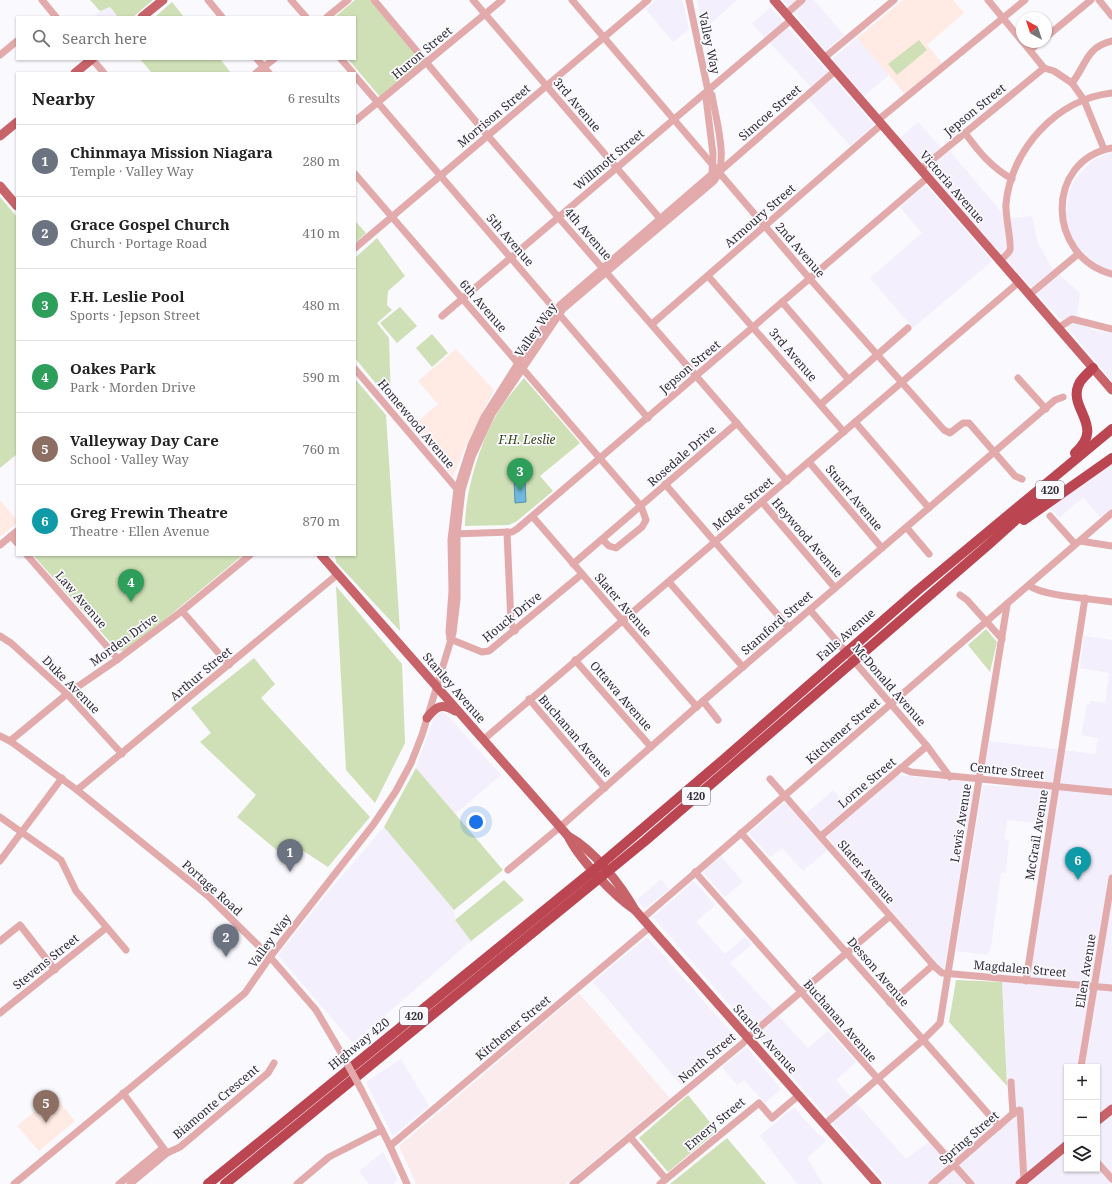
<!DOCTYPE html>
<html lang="en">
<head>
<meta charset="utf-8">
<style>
	:root { --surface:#fff; --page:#f6f6f6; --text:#222; --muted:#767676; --line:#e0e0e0; --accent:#9f2379 }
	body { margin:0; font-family:"Noto Serif",serif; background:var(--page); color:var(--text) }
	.controls { position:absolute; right:12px; bottom:12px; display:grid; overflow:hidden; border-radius:0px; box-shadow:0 1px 3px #0004 }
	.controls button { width:36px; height:36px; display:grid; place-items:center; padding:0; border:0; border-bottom:1px solid var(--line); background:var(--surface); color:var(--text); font:20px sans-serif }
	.compass { position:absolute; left:1016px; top:12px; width:36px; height:36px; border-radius:50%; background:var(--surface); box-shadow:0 1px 3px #0004; rotate:321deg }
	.you { position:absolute; left:476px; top:822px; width:14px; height:14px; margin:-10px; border:3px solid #fff; border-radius:50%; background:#1a73e8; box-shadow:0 0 0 6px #1a73e833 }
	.badge { display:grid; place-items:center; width:26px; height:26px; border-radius:50%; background:var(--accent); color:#fff; font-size:13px; font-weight:700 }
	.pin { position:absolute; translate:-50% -33px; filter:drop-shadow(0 1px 2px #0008) }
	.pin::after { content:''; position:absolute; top:21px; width:14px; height:12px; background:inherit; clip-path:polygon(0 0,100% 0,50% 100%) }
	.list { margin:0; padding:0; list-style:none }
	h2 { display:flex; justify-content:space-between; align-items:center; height:52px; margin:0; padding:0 16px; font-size:17px }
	h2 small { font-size:13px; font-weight:400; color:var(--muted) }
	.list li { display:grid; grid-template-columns:26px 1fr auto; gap:12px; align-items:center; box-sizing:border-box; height:72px; padding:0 16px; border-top:1px solid var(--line) }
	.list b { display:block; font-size:15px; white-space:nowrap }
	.list p { margin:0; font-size:13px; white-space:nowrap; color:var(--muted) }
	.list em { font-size:13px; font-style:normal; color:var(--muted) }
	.icon { flex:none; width:22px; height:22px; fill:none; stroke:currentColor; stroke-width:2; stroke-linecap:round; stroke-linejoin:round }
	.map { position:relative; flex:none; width:1112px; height:1184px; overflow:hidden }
	.search { position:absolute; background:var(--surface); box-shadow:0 1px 3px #0004; left:16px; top:16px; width:340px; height:44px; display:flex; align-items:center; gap:10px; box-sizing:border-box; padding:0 14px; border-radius:0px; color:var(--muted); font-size:15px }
	.panel { position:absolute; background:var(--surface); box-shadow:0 1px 3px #0004; left:16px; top:72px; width:340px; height:484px; border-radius:0px }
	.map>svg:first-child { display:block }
</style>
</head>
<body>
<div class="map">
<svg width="1112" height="1184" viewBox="0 0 1112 1184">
	<rect width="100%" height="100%" fill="#faf9fe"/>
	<g fill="#f3effc" fill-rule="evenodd">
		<polygon points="656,0 682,0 689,29 673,42 646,9"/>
		<polygon points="697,0 737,0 704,29"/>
		<polygon points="783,0 814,0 844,35 826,50"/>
		<polygon points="110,7 118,17 93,17 100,11"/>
		<polygon points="770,7 874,125 850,146 804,94 811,87 752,24"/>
		<polygon points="857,38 889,75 864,96 832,59"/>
		<polygon points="918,122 946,153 949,150 1003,214 1013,218 1032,216 1038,243 1052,268 1080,293 1077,314 1078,324 1097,331 1112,333 1112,381 1061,320 997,250 900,138"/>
		<polygon points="1112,152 1112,271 1097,265 1079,250 1068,230 1066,215 1069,192 1076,178 1092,161"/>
		<polygon points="926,185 992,261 913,328 870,278 922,233 900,207"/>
		<polygon points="1112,461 1112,508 1101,518 1083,497 1059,518 1050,507"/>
		<path d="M 1084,636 L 1112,640 L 1112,1184 L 886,1184 L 653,917 L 694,881 L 715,905 L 696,922 L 725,954 L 745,937 L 752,944 L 730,963 L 808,1048 L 828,1031 L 856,1062 L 836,1080 L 906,1159 L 935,1137 L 955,1158 L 1009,1111 L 1002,982 L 1029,984 L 1052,825 L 1007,820 L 1004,839 L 1009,840 L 1006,873 L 1001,872 L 991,948 L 987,955 L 956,951 L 983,785 L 1013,787 L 1015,777 L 984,773 L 989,741 L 1095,754 L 1098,738 L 1081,735 L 1087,704 L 1090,705 L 1090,701 L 1105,703 L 1109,673 L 1080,668 ZM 1067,1067 L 1097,1067 L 1097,1169 L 1067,1169 Z"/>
		<polygon points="437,709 447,715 501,775 455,814 416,768"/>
		<polygon points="898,775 968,782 972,785 974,795 944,969 938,965 827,836"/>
		<polygon points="833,790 849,808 821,830 806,814"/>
		<polygon points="785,802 828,850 803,871 782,848 770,857 749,833"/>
		<polygon points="384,827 454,910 455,920 471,941 353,1043 278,955 330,890"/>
		<polygon points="721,856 743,882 725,897 703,872"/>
		<polygon points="661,879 669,889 645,909 637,900"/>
		<polygon points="647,937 737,1039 681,1085 593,982"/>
		<polygon points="747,1048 781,1089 765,1103 744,1080 737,1085 722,1067 744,1049"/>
		<polygon points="401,1059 429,1106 393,1136 366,1082"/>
		<polygon points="794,1107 817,1133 827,1140 807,1158 823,1184 797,1184 760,1136"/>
		<polygon points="383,1152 398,1180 393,1184 369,1184 359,1171"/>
	</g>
	<g fill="#ffebe4">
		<polygon points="903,0 953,0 964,13 927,45 942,63 905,94 857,38"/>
		<polygon points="456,349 494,390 467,443 453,477 411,427 438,404 418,381"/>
		<polygon points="0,500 17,520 17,523 0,537"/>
		<polygon points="58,1100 75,1121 39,1151 17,1126 35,1111 40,1116"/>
	</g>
	<polygon fill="#fbebed" points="579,993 670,1098 566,1184 416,1184 399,1146"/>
	<g fill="#cfe0b6">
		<polygon points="90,0 153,0 133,17 118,17 110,7 100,11"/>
		<polygon points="355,0 370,0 423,63 381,98 348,59 355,59 355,17 335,17"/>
		<polygon points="172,2 184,17 155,17"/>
		<polygon points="919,40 927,50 897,75 888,64"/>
		<polygon points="140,59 220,59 231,73 152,73"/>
		<polygon points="0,197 17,217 17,454 0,468"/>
		<polygon points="355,221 366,233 355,243"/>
		<polygon points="377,238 405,276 388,291 387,305 392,310 377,323 389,338 391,402 355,358 355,258"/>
		<polygon points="400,307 417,326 397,343 380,323"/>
		<polygon points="432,334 448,353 432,367 416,348"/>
		<path d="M 524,378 L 580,443 L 540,476 L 553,491 L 517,521 L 509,525 L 465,526 C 465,492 481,438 500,409 C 507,398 516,388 524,378 Z"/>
		<polygon points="355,379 386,415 400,631 336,562 335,555 355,555"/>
		<polygon points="33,555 243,555 128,650 118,651"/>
		<polygon points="336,586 402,664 405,743 375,803 346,770"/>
		<polygon points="986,629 997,642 990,672 968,645"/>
		<polygon points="254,658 275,684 261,698 370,817 328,867 288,841 279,852 237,817 256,795 200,742 211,733 191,708"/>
		<polygon points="416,768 503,870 454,910 384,827"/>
		<polygon points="504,880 524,900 471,941 455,920"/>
		<polygon points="956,980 1002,982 1007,1086 949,1022"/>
		<polygon points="688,1095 717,1131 668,1172 639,1138"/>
		<polygon points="727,1138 766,1184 670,1184"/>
	</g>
	<polygon fill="#71b8de" stroke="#5e8fac" points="514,480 525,480 526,502 515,503"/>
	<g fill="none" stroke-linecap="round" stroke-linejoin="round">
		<g stroke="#e3aaab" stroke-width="7">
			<polyline points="42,0 56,17"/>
			<polyline points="208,0 222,17"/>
			<polyline points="291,0 306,17"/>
			<polyline points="374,0 488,136 787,481"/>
			<polyline points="473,0 663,222"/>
			<polyline points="572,0 810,279 944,430 950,433 963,423 969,423 1015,476 1022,479"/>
			<polyline points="988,0 1022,41"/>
			<polyline points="1099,0 1112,16"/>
			<polyline points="786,14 802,0"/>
			<polyline points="327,17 348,0"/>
			<polyline points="1046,37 1091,0"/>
			<polyline points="1023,42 1044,68 1054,71 1072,83 1084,100 1104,149"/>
			<polyline points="1030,50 1040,42"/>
			<polyline points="0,55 17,41"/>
			<polyline points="824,58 894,0"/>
			<polyline points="92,59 104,73"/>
			<polyline points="257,59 269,73"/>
			<polyline points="341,59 353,73"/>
			<polyline points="256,73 274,59"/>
			<polyline points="355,76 648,418"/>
			<path d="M 1072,83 C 1087,64 1085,48 1112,41"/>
			<polyline points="878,120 1025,0"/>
			<polyline points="355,121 502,0"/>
			<path d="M 965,133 C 979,152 991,167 1012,179"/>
			<path d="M 1112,148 C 1044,161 1047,257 1112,274"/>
			<polyline points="921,169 1044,68"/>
			<polyline points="720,171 835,71"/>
			<polyline points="355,174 641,506 646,520 642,527 616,548 609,546 603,540"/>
			<polyline points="355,248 648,0"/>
			<path d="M 999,261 C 1003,258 1008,254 1010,250 C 1012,246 1005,214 1006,204 C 1011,149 1057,99 1112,93"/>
			<polyline points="708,276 844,432"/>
			<polyline points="1029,295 1078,254"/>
			<polyline points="782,302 849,380"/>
			<polyline points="442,316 791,20"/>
			<polyline points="652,324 882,124"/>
			<polyline points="1058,328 1072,319 1112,329"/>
			<polyline points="355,369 457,489 460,489"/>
			<polyline points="1018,378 1046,409"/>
			<polyline points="821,404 908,328"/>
			<polyline points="855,422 929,508"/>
			<polyline points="809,462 882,548"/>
			<polyline points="665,484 789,628"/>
			<polyline points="762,502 835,588"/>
			<polyline points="1050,516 1075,544"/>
			<polyline points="533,517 697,707"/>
			<polyline points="907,528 929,554"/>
			<polyline points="507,532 511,624 515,631"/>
			<polyline points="453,534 512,532 517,529 927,178"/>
			<polyline points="11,536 17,543"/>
			<polyline points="1080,541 1112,546"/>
			<polyline points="0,545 17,531"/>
			<polyline points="27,555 118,659"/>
			<polyline points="573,564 737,423"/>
			<polyline points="669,582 743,667"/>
			<path d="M 1030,586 C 1042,596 1094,599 1112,602"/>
			<polyline points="960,595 967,600 1002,639"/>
			<polyline points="810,610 927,746 950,777"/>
			<polyline points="182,611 229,665"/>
			<polyline points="0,636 11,643 67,694 122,754"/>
			<polyline points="450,638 449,632 452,591 451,540 457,489 471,445 484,417 518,363 560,305 712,174 713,154 706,98 708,91"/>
			<polyline points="450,639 482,652 489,651 582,574"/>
			<polyline points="575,660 651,747"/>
			<polyline points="529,699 605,788"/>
			<polyline points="703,701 718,720"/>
			<polyline points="0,736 10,741 77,790 208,896 270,957 316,1010 343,1056"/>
			<polyline points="483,740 1018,283"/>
			<polyline points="10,741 67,694 118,659 182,611 250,555"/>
			<polyline points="901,768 911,772 1112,792"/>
			<polyline points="770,779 935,967 942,973 1112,988"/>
			<polyline points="77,790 338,574"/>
			<polyline points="0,817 61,860 76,891 126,950"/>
			<polyline points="741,833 999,1126"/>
			<polyline points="821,836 927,746"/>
			<polyline points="0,861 62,778"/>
			<polyline points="508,870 560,827 703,701 1055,400 1063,397"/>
			<polyline points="695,872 971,1184"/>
			<polyline points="643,918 1112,513"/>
			<polyline points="0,941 20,925 55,970"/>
			<polyline points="1026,981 1085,598"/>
			<polyline points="890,1003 933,965"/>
			<polyline points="0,1013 106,928"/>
			<polyline points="1081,1067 1112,878"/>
			<polyline points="1011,1082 1013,1114"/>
			<polyline points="361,1089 390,1146 407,1184"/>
			<polyline points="123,1093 167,1153"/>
			<polyline points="825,1124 923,1040 940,1023 1007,605"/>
			<polyline points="630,1137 666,1179"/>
			<polyline points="390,1146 650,927"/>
			<polyline points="1097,1162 1112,1179"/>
			<path d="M 14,1184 L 245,993 L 270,957 L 373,825 L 396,791 L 411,763 L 422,735 L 453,633 L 457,599 L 457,534 L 462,490 L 472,457 L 492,414 L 563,309 L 714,181 C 730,164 715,116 712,95 L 708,91 L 689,0"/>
			<polyline points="119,1184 163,1148"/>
			<polyline points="130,1184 167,1153 180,1147 268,1073 274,1063"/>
			<polyline points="297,1184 329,1157 382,1130"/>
			<polyline points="573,1184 742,1044 755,1031 890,916"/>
			<polyline points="660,1184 759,1103 772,1118 799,1095"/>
			<polyline points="932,1184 1016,1111 1020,1110 1024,1181"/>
		</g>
		<g stroke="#c76369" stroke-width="9">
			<polyline points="774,0 1112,390"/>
			<polyline points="142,17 163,0"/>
			<polyline points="75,73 92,59"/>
			<polyline points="0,136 17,122"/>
			<polyline points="0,186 17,206"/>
			<path d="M 321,555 L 568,836 C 579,859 614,896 635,910"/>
			<path d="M 427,718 C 436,706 442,703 455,711"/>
			<path d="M 568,836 C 594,850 621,885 635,910 L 877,1184"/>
			<polyline points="1097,1121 1112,1109"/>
			<polyline points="1020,1184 1067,1145"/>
		</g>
		<g stroke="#bb4651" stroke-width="10">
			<path d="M 1075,453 C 1107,425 1065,408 1080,382 C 1083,377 1089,372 1093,368"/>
			<polyline points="1024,520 1112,458"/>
			<polyline points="208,1184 594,870 723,760 918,590 1112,429"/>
			<polyline points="225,1184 645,841 988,545 1049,490"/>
		</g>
		<polyline stroke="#e3aaab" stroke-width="7" points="343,1056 361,1089"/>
	</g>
	<g text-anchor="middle" stroke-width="3.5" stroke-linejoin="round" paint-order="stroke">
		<g fill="#faf9fe" stroke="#6d6b73" stroke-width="1">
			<rect x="1036" y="481" width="28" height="18" rx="3"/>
			<rect x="682" y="787" width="28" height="18" rx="3"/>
			<rect x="400" y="1007" width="28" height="18" rx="3"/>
		</g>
		<g font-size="11" font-weight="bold" fill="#312e37">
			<text x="1050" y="494">420</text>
			<text x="696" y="800">420</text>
			<text x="414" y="1020">420</text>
		</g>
		<g font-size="12" fill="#312e37" stroke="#faf9fe">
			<text transform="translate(709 43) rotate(78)" y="4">Valley Way</text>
			<text transform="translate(422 53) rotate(-40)" y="4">Huron Street</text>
			<text transform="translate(577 105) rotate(50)" y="4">3rd Avenue</text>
			<text transform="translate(975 110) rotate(-39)" y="4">Jepson Street</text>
			<text transform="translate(770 113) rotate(-41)" y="4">Simcoe Street</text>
			<text transform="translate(494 116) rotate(-40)" y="4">Morrison Street</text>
			<text transform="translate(609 160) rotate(-40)" y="4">Willmott Street</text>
			<text transform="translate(952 187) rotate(49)" y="4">Victoria Avenue</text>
			<text transform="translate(760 216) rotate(-41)" y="4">Armoury Street</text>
			<text transform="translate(588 234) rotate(49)" y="4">4th Avenue</text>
			<text transform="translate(510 240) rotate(49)" y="4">5th Avenue</text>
			<text transform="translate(800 250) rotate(49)" y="4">2nd Avenue</text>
			<text transform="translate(483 306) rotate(49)" y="4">6th Avenue</text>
			<text transform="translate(536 330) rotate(-55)" y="4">Valley Way</text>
			<text transform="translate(793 355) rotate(49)" y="4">3rd Avenue</text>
			<text transform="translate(690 367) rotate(-40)" y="4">Jepson Street</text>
			<text transform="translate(416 424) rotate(50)" y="4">Homewood Avenue</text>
			<text transform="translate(682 456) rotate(-41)" y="4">Rosedale Drive</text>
			<text transform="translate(854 498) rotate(50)" y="4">Stuart Avenue</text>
			<text transform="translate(743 504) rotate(-40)" y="4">McRae Street</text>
			<text transform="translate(807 538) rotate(49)" y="4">Heywood Avenue</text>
			<text transform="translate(81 600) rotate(49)" y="4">Law Avenue</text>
			<text transform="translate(623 605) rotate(49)" y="4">Slater Avenue</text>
			<text transform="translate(512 617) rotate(-39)" y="4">Houck Drive</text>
			<text transform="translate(777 623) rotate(-41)" y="4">Stamford Street</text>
			<text transform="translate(846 635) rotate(-41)" y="4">Falls Avenue</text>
			<text transform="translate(124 640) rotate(-36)" y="4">Morden Drive</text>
			<text transform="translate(201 674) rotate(-40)" y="4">Arthur Street</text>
			<text transform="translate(71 685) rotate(45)" y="4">Duke Avenue</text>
			<text transform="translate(889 685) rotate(49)" y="4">McDonald Avenue</text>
			<text transform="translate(454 688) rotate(49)" y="4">Stanley Avenue</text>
			<text transform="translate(621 696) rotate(49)" y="4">Ottawa Avenue</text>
			<text transform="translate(843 731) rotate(-41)" y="4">Kitchener Street</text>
			<text transform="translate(575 736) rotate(49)" y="4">Buchanan Avenue</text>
			<text transform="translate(1007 771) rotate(6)" y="4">Centre Street</text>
			<text transform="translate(867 783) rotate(-40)" y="4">Lorne Street</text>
			<text transform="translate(961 823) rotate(-81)" y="4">Lewis Avenue</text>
			<text transform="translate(1037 835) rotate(-81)" y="4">McGrail Avenue</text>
			<text transform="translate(866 872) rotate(49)" y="4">Slater Avenue</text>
			<text transform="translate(212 888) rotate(42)" y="4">Portage Road</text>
			<text transform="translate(270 941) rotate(-54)" y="4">Valley Way</text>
			<text transform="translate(46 962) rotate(-39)" y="4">Stevens Street</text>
			<text transform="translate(1020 969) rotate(5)" y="4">Magdalen Street</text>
			<text transform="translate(1086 971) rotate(-81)" y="4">Ellen Avenue</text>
			<text transform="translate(878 972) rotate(49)" y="4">Desson Avenue</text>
			<text transform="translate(840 1021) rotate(49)" y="4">Buchanan Avenue</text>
			<text transform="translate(513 1028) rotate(-40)" y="4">Kitchener Street</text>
			<text transform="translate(765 1039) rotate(48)" y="4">Stanley Avenue</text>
			<text transform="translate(359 1044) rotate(-39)" y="4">Highway 420</text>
			<text transform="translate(707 1058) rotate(-40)" y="4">North Street</text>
			<text transform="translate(216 1102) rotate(-40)" y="4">Biamonte Crescent</text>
			<text transform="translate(715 1124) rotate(-40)" y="4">Emery Street</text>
			<text transform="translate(969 1138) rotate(-41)" y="4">Spring Street</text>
		</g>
		<g font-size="12" font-style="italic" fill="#334213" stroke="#faf9fe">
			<text x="527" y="444">F.H. Leslie</text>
		</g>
	</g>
</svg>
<div class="controls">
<button>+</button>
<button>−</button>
<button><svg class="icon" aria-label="layers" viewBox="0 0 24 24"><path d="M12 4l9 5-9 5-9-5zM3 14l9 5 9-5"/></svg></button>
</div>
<svg class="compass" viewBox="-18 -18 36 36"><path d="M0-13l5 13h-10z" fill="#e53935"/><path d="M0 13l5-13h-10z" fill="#767676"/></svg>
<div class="you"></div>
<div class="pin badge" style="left:290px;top:872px;background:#6b7280">1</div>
<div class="pin badge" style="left:226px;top:957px;background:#6b7280">2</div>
<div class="pin badge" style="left:520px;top:491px;background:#2e9e5b">3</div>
<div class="pin badge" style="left:131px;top:602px;background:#2e9e5b">4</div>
<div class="pin badge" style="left:46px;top:1123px;background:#8d6e63">5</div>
<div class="pin badge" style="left:1078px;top:880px;background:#0f9aa8">6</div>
<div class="search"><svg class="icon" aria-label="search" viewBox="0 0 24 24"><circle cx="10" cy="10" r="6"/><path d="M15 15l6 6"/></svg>Search here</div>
<section class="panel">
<h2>Nearby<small>6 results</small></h2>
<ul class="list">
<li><span class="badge" style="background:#6b7280">1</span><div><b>Chinmaya Mission Niagara</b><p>Temple · Valley Way</p></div><em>280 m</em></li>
<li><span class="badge" style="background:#6b7280">2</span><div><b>Grace Gospel Church</b><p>Church · Portage Road</p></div><em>410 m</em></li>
<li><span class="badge" style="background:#2e9e5b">3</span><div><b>F.H. Leslie Pool</b><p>Sports · Jepson Street</p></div><em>480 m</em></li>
<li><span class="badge" style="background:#2e9e5b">4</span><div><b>Oakes Park</b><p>Park · Morden Drive</p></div><em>590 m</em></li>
<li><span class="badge" style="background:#8d6e63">5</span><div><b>Valleyway Day Care</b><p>School · Valley Way</p></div><em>760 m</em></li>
<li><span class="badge" style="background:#0f9aa8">6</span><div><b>Greg Frewin Theatre</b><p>Theatre · Ellen Avenue</p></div><em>870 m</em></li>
</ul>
</section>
</div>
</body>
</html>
